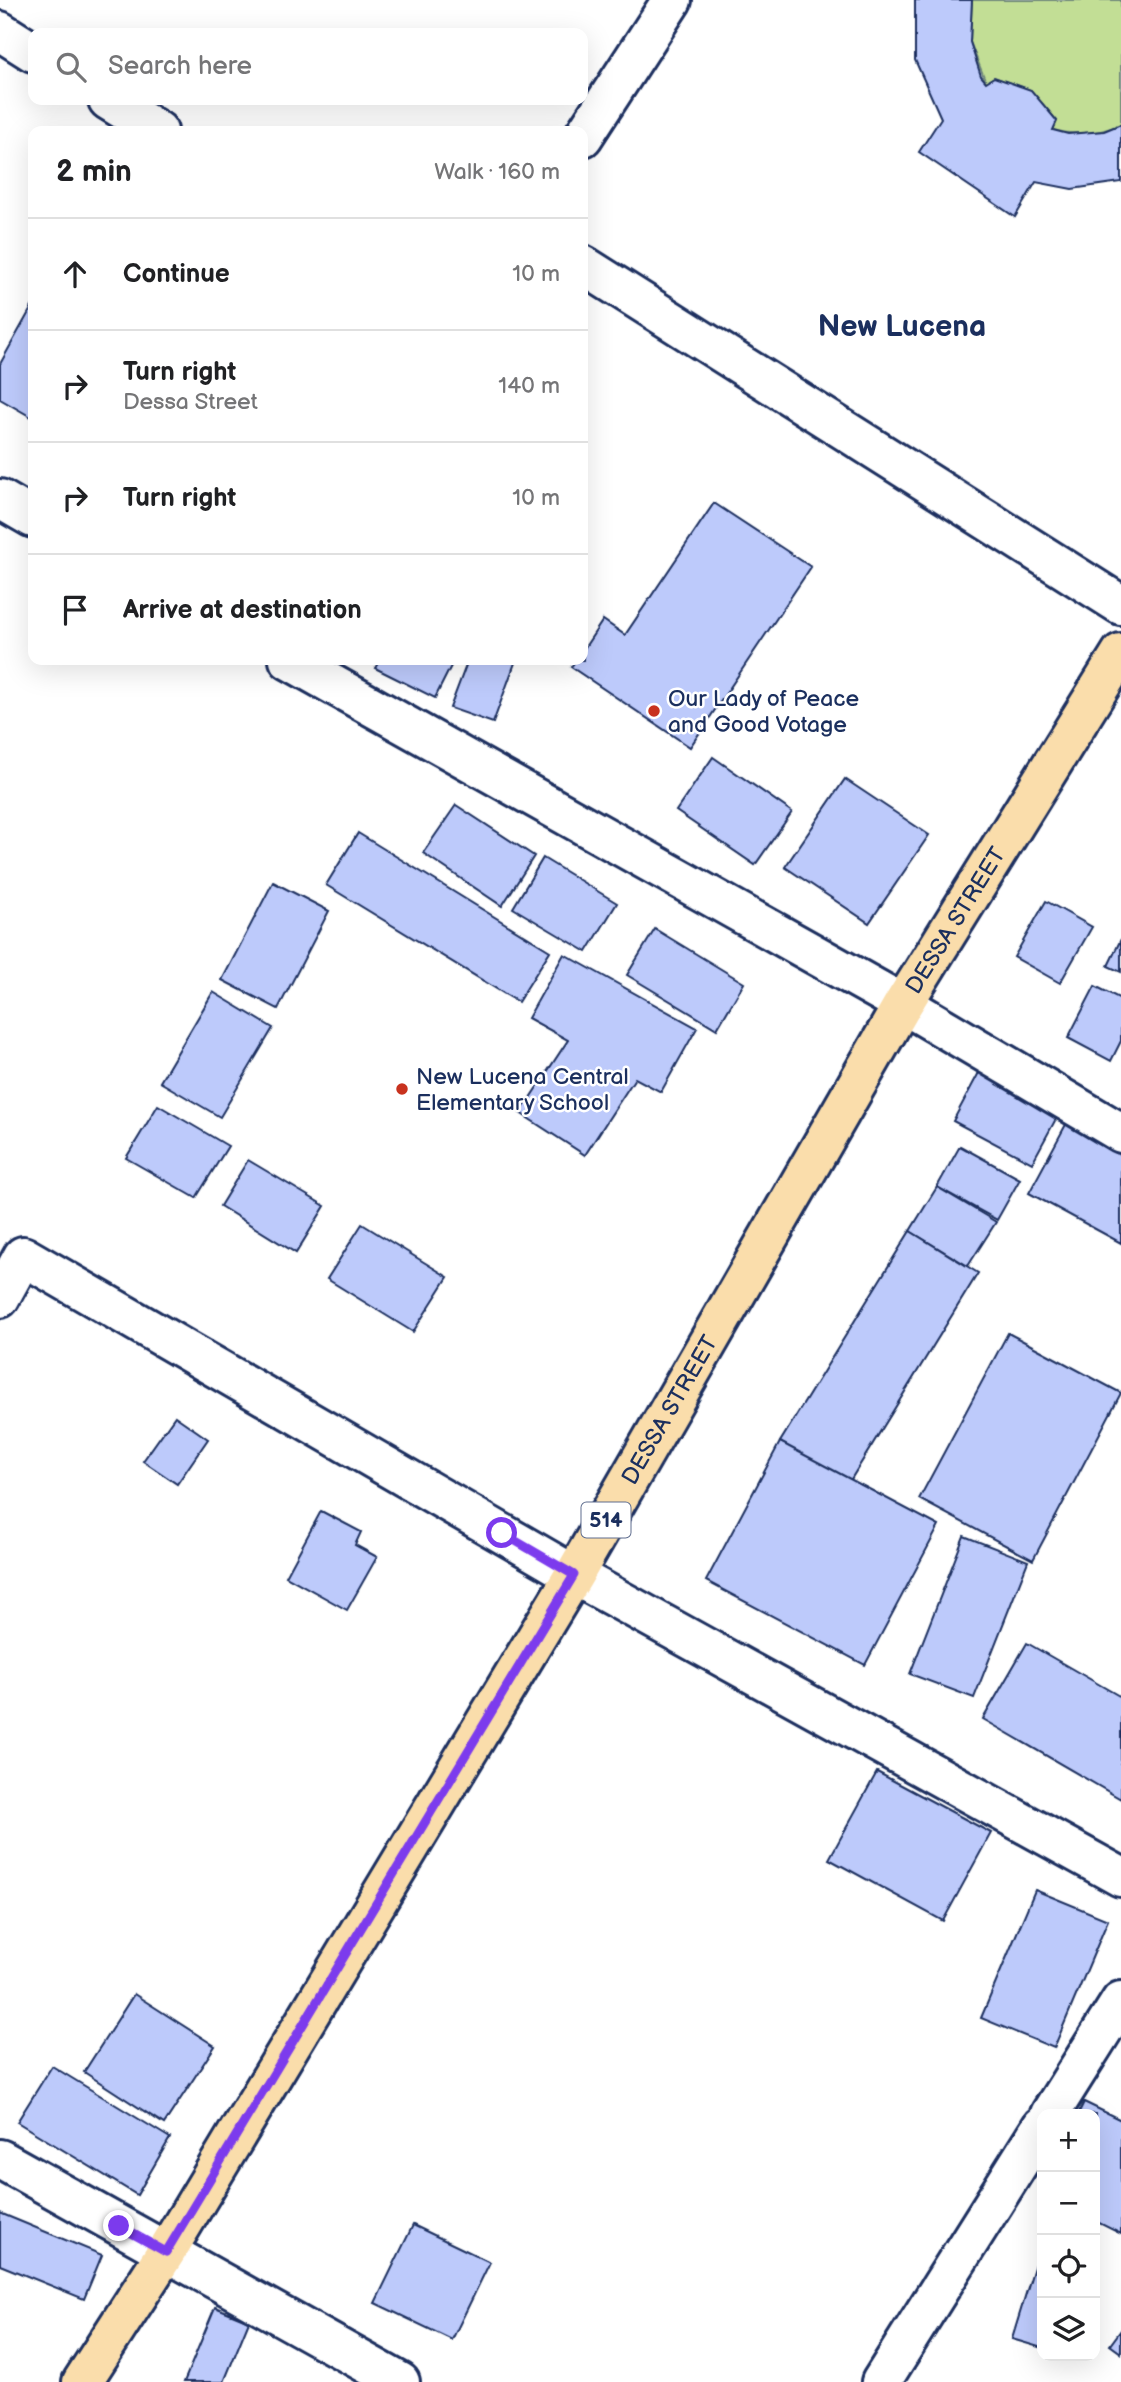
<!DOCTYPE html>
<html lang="en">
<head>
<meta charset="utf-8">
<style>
	:root { --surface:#fff; --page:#f6f6f6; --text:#202124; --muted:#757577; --line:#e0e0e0 }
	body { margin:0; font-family:"Balsamiq Sans",sans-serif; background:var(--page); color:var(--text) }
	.controls { position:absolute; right:21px; bottom:21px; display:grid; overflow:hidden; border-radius:14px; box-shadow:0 7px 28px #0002 }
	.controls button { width:63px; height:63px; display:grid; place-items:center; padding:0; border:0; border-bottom:2px solid var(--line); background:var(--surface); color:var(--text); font:35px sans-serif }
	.stop { position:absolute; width:21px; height:21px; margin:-16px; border:5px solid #7c3aed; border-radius:50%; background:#fff }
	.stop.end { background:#7c3aed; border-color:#fff; box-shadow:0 2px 7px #0008 }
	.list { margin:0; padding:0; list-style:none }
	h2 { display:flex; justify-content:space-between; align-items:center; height:91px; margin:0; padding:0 28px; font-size:30px }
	h2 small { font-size:23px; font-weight:400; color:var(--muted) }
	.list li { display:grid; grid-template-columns:46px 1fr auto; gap:21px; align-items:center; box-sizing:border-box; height:112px; padding:0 28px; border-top:2px solid var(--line) }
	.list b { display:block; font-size:26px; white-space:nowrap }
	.list p { margin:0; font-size:23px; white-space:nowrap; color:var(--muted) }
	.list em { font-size:23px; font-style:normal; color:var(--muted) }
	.icon { flex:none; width:38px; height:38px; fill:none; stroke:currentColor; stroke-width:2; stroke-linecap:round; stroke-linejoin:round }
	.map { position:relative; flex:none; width:1121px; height:2382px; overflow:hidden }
	.search { position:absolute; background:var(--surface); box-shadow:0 7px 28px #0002; left:28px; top:28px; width:560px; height:77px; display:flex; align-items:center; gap:18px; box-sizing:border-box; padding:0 24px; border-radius:14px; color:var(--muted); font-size:26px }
	.panel { position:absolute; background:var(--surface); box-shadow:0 7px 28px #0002; left:28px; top:126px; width:560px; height:539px; border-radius:14px }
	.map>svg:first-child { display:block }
</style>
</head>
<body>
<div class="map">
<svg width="1121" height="2382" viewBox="0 0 1121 2382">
	<rect width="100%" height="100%" fill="#fff"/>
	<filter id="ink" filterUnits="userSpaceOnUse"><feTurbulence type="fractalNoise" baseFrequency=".0143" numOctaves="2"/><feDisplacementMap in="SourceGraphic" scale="14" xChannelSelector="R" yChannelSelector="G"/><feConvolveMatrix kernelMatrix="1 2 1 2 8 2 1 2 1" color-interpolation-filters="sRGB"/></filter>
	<g filter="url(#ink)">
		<path fill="#c2de95" stroke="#6e867a" stroke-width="2" d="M 972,0 L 1121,0 L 1121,124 C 1100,134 1076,136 1053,130 L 1057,121 L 1031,90 L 994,77 L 986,82 L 970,42 Z"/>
		<g fill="#bdcafb" stroke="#1b2f5e" stroke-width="2">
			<polygon points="915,0 972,0 970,42 981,76 986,82 994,77 1031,90 1057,121 1053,130 1068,134 1104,131 1121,124 1121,182 1072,189 1036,182 1015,217 919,152 941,118 915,60"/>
			<polygon points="33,305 33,418 0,399 0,364"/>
			<polygon points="714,503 811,567 690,747 571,667 576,660 583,660 583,650 603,620 625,635"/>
			<polygon points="380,660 454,660 435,698 375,668"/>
			<polygon points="468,660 516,660 493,723 450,708"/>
			<polygon points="713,757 792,812 755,865 676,811"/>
			<polygon points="845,779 929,835 869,923 785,867"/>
			<polygon points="456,805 534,856 502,906 423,853"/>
			<polygon points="358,833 550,951 518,1002 326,885"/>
			<polygon points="543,858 617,903 587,952 513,908"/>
			<polygon points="273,882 329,911 278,1009 222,980"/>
			<polygon points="1046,901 1092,927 1060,983 1014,957"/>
			<polygon points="655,929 744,983 717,1029 627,975"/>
			<polygon points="1121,939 1121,972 1108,966"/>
			<polygon points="564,954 697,1028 661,1092 635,1078 585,1155 520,1113 568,1040 528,1018"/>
			<polygon points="1095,986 1121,999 1121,1041 1111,1061 1068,1038"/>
			<polygon points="213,992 273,1028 220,1117 160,1082"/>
			<polygon points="983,1065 1063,1106 1032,1163 953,1121"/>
			<polygon points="158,1105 228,1146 196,1198 126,1158"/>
			<polygon points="1071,1115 1121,1142 1121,1243 1029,1193"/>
			<polygon points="960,1146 1020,1179 997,1220 937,1187"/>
			<polygon points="248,1160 325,1206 296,1253 220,1206"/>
			<polygon points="937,1187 996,1222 968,1266 910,1231"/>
			<polygon points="362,1224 448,1277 413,1332 327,1279"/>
			<polygon points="910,1231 978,1273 848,1484 780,1442"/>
			<polygon points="1008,1333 1121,1393 1033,1560 919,1499"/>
			<polygon points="175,1416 208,1439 177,1484 143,1461"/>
			<polygon points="780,1442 939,1526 865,1665 706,1581"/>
			<polygon points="321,1511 361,1532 355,1545 377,1557 347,1610 286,1576"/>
			<polygon points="964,1536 1028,1561 974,1698 910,1674"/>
			<polygon points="1027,1643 1121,1697 1121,1799 983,1719"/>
			<polygon points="877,1772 991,1833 943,1921 829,1859"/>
			<polygon points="1035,1890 1108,1920 1054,2048 981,2018"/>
			<polygon points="134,1994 215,2046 164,2124 84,2072"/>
			<polygon points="52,2066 170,2138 137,2195 17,2122"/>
			<polygon points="1084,2102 1121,2120 1121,2234 1095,2221 1095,2114 1078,2114"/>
			<polygon points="0,2213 102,2255 84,2299 0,2265"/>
			<polygon points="413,2225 490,2262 452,2340 375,2303"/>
			<polygon points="1042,2241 1042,2348 1012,2339"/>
			<polygon points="215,2307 249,2321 224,2382 184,2382"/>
			<polygon points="1121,2330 1121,2353 1110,2345"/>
		</g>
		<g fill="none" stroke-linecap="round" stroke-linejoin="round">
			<defs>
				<g id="minor">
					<polyline points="0,31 33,52"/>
					<polyline points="108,100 158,131"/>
					<polyline points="583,137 672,0"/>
					<polyline points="583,265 1121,605"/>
					<polyline points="0,499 33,518"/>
					<polyline points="289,660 903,1004 1121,1133"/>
					<polyline points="0,1298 23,1256 574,1575 1121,1877"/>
					<polyline points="1050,2114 1121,2001"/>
					<polyline points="0,2159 400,2382"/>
					<polyline points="881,2382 1042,2126"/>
				</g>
				<g id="primary">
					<path id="s1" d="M 82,2382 L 166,2252 L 574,1575 L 903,1004 L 1121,653"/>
				</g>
			</defs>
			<use href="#minor" stroke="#1b2f5e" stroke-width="44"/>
			<use href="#primary" stroke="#1b2f5e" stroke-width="44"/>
			<use href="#minor" stroke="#fff" stroke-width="38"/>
			<use href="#primary" stroke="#faddab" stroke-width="38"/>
		</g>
	</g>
	<g fill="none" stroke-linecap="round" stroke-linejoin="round" filter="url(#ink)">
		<polyline stroke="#7c3aed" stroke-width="9" points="119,2226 166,2252 574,1575 502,1533"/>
	</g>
	<g fill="#c8321e" stroke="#fff" stroke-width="2.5">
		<circle cx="654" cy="711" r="7"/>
		<circle cx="402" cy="1089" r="7"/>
	</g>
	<g text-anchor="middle" stroke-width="5" stroke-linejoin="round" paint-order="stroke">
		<rect fill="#fff" stroke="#5f6d8e" stroke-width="2" x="581.5" y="1502.5" width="49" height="35" rx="5"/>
		<g font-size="21" font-weight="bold" fill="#1b2f5e">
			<text x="606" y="1527">514</text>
		</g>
		<g font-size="23" fill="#1b2f5e" stroke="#fff" text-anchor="start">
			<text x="668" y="706">Our Lady of Peace<tspan x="668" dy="26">and Good Votage</tspan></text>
			<text x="416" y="1084">New Lucena Central<tspan x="416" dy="26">Elementary School</tspan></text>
		</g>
		<g font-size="23" fill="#1b2f5e" stroke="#fff">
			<text dy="8" stroke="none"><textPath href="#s1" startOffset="1703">DESSA STREET</textPath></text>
			<text dy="8" stroke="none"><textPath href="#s1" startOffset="1136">DESSA STREET</textPath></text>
		</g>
		<g font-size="30" font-weight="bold" fill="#1b2f5e" stroke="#fff">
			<text x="902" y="336">New Lucena</text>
		</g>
	</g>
</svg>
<div class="controls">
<button>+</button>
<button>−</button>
<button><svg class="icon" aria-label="locate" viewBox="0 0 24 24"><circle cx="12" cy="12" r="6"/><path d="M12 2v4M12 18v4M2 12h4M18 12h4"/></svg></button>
<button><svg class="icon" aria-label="layers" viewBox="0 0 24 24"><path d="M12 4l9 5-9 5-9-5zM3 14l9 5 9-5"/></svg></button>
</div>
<div class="stop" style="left:502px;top:1533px"></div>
<div class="stop end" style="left:119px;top:2226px"></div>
<div class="search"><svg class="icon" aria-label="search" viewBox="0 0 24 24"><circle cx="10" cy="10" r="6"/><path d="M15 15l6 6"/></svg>Search here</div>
<section class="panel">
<h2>2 min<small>Walk · 160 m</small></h2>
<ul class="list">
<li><svg class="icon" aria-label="ahead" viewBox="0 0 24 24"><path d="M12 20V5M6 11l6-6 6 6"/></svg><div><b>Continue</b></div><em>10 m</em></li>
<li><svg class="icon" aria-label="right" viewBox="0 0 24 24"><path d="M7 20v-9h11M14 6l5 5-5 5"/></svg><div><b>Turn right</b><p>Dessa Street</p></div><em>140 m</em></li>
<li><svg class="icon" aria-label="right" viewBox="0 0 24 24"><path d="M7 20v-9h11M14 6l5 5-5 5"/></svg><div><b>Turn right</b></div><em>10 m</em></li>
<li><svg class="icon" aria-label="arrive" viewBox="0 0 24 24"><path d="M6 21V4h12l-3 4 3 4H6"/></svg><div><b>Arrive at destination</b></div></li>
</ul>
</section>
</div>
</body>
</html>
